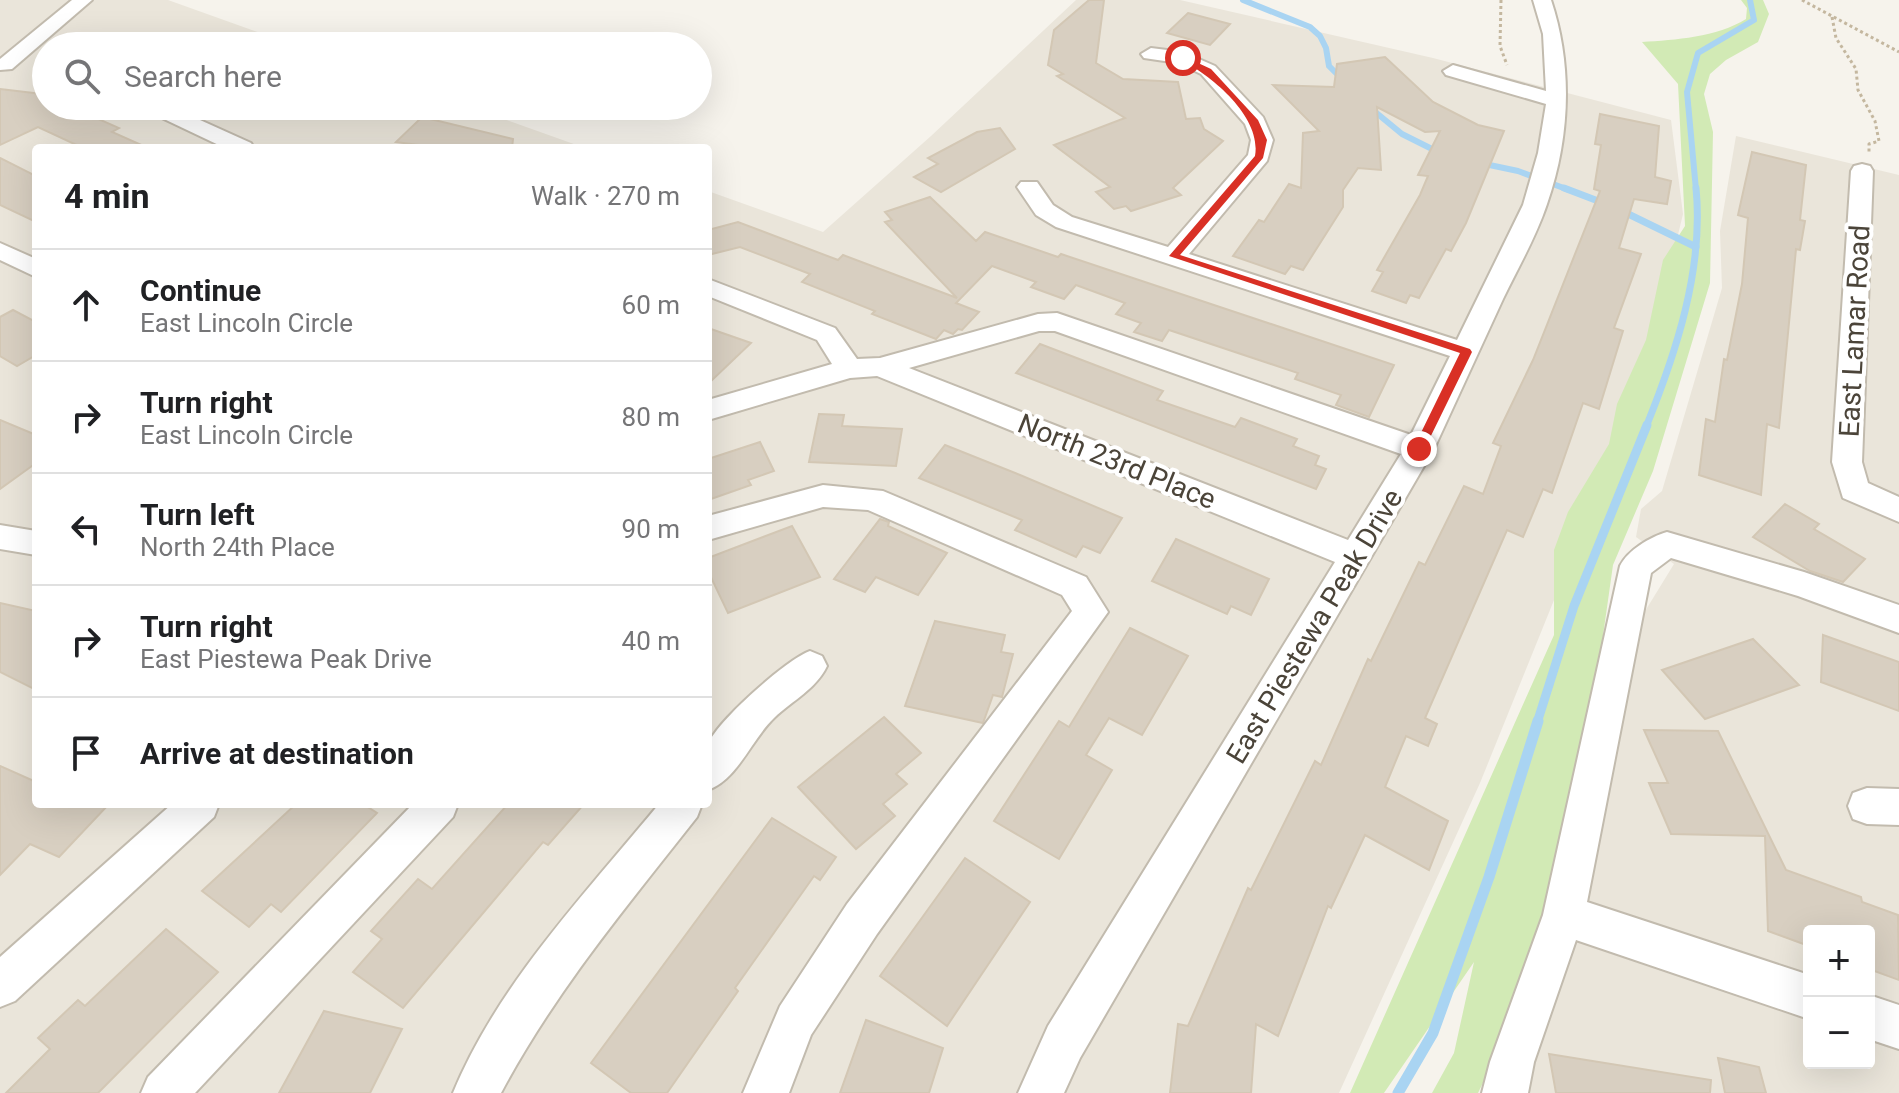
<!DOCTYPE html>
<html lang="en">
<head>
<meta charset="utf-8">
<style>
	:root { --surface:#fff; --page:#f6f6f6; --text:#202124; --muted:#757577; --line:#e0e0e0 }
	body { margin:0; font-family:Roboto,sans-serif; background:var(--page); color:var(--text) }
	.controls { position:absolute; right:24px; bottom:24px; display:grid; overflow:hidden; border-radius:8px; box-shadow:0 8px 32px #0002 }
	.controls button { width:72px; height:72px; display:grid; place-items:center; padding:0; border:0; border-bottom:2px solid var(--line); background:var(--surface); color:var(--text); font:40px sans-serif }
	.stop { position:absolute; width:24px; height:24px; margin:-18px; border:6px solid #d93025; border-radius:50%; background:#fff }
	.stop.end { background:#d93025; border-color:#fff; box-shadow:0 2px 8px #0008 }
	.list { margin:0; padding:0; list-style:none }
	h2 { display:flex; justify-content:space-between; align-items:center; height:104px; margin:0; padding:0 32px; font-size:34px }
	h2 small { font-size:26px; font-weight:400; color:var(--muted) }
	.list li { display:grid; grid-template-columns:52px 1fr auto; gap:24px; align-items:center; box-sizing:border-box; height:112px; padding:0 32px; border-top:2px solid var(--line) }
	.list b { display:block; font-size:30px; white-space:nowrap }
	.list p { margin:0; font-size:26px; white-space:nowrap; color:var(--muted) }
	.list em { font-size:26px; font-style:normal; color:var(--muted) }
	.icon { flex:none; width:44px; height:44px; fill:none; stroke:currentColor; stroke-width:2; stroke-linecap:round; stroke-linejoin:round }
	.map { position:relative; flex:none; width:1899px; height:1093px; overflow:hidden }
	.search { position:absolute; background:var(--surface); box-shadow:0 8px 32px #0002; left:32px; top:32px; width:680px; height:88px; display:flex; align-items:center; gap:20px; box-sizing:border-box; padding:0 28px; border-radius:44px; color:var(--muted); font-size:30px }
	.panel { position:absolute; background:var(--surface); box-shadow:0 8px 32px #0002; left:32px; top:144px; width:680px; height:664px; border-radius:8px }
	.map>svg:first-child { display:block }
</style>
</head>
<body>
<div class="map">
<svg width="1899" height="1093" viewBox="0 0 1899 1093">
	<rect width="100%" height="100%" fill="#f6f3ec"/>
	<g fill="#eae5da" fill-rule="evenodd">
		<polygon points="0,0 168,0 297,46 46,46 46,106 467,106 585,148 36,148 36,804 708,804 708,191 823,232 931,136 1076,0 1180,0 1433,58 1671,120 1683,214 1643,380 1480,783 1339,1093 0,1093"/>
		<path d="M 1736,136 L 1899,175 L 1899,1093 L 1526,1093 L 1566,955 L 1639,621 L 1674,564 L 1636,537 L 1641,509 L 1662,491 L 1722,288 L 1720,231 ZM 1809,931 L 1869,931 L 1869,1063 L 1809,1063 Z"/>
	</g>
	<path fill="#d2eab5" d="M 1741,0 L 1763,0 L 1769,14 L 1758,42 L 1726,60 L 1710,74 L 1704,94 L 1713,132 L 1710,283 L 1653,471 L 1613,565 L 1581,791 L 1547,918 L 1502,1044 L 1478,1093 L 1432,1093 L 1454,1053 L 1474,962 L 1384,1093 L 1350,1093 L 1554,635 L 1554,550 L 1568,512 L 1609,444 L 1617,404 L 1646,340 L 1663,260 L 1685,226 L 1678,84 L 1642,42 C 1675,40 1717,37 1746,19 L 1747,8 Z"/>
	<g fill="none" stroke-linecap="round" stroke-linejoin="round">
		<g stroke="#a9d4f2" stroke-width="6">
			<polyline points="1243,0 1310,27 1320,36 1326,48 1329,66 1344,81"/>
			<polyline points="1368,106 1402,134 1442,154"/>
			<polyline points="1480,163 1518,171 1569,190"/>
			<polyline points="1696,190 1687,92 1698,53 1754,20 1750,0"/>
		</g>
		<g stroke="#a9d4f2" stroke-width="7">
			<polyline points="1564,188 1606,204"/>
			<polyline points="1620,210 1696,247"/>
			<path d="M 1646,427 C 1676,353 1704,269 1696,188"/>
		</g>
		<polyline stroke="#a9d4f2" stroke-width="9" points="1537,723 1574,606 1647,425"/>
		<polyline stroke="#a9d4f2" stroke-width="11" points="1398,1093 1433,1033 1489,877 1538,721"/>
	</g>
	<g fill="#d8cfc1" stroke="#d3c7b4" stroke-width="2">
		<polygon points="1089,0 1104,0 1096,63 1123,79 1178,82 1186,119 1200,118 1204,129 1223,141 1173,188 1181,195 1131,211 1126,206 1114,209 1096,192 1110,187 1054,145 1125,118 1057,76 1063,74 1048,65 1054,30"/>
		<polygon points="1188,13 1230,24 1210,45 1167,33"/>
		<polygon points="1385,57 1433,102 1478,125 1504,131 1466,223 1451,251 1446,249 1419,298 1410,295 1406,303 1372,291 1383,272 1377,270 1420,195 1428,176 1418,175 1440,131 1425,132 1377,107 1381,170 1358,168 1343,190 1343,207 1303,270 1291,266 1285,274 1233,256 1259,220 1264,222 1289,184 1301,188 1303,133 1319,131 1273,85 1334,87 1337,64"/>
		<polygon points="0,89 42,94 46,96 46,106 69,106 119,128 112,132 148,148 83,148 38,127 0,145"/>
		<polygon points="1600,114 1659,126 1655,177 1671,181 1667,204 1634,199 1619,248 1641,254 1614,328 1623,331 1599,409 1583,403 1552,493 1543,489 1523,537 1507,530 1425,718 1437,724 1428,746 1406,736 1385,787 1448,821 1429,870 1365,835 1331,908 1328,906 1278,1036 1256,1024 1251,1093 1170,1093 1178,1024 1188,1026 1248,888 1251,890 1315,761 1321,765 1368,659 1371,661 1419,562 1425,565 1464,486 1483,494 1501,446 1493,443 1533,360 1600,191 1594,189 1601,145 1595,144"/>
		<polygon points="422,117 513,139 512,148 441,148 396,142"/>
		<polygon points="1000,128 1015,149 941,192 914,177 938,164 928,158 977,132"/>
		<polygon points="1752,152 1806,165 1800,220 1805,221 1800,250 1796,249 1779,428 1767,424 1761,495 1699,475 1706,419 1715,422 1724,359 1727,360 1742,284 1748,218 1738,215"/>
		<polygon points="0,158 36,176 36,222 0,205"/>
		<polygon points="930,197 976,241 985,232 1058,257 1061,254 1394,365 1369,417 1336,405 1341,395 1295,379 1298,373 1169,330 1162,341 1134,332 1141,323 1116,314 1125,303 1076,285 1064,299 1031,287 1036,282 992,266 956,303 979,312 962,330 958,329 953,334 944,330 936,339 872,314 875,311 802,282 810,274 740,247 708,255 708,230 738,222 838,260 843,255 957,298 885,222 892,220 885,212"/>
		<polygon points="13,310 36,322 36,355 17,366 0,356 0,317"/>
		<polygon points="708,328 751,343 708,384"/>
		<polygon points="1040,344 1163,391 1157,400 1235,427 1241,418 1297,439 1293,446 1319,456 1315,465 1326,469 1316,489 1016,373"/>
		<polygon points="819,414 844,415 842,426 902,429 896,466 809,462"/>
		<polygon points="0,420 36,435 36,463 0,489"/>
		<polygon points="760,442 774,471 748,480 751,485 708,500 708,459"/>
		<polygon points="945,445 1020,475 1122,518 1100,553 1083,546 1076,557 1015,530 1022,520 919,478"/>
		<polygon points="1785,504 1819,524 1814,529 1865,559 1843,582 1810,571 1753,537"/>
		<polygon points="880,519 889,522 888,526 947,553 918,595 876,577 865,592 834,579"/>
		<polygon points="792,526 820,577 728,613 708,571 708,558"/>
		<polygon points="1176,539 1269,579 1251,615 1231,606 1227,614 1152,581"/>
		<polygon points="0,603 36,611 36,690 0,672"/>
		<polygon points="935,621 1005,635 1001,652 1013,654 1002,697 993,695 983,723 905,706"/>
		<polygon points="1130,628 1188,656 1142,735 1109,718 1086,755 1112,770 1059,859 994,821 1059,721 1069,727"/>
		<polygon points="1823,635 1899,662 1899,711 1821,682"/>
		<polygon points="1753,639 1799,685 1705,719 1662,670"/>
		<polygon points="884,717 921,753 896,774 907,784 883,804 895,816 856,849 798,787"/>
		<polygon points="1644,730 1718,731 1786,870 1861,897 1862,902 1898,915 1899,980 1869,969 1869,931 1809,931 1809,946 1768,931 1765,836 1671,834 1649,783 1668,783"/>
		<polygon points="0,766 36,782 36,804 109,804 59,857 30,844 0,875"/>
		<polygon points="296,804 363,804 377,813 281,912 271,904 249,927 202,891"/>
		<polygon points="508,804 584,804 548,845 543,842 403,1008 353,972 382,939 371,931 418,879 432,889"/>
		<polygon points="772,818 836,857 820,880 814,876 735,988 738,991 667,1093 631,1093 591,1063"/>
		<polygon points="965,858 1030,902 947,1026 880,976"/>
		<polygon points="166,929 218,972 98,1093 6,1093 50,1049 38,1038 78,1000 85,1006"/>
		<polygon points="324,1011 402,1029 370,1093 279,1093"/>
		<polygon points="866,1020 943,1048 929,1093 840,1093"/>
		<polygon points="1549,1054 1711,1080 1710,1093 1556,1093"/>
		<polygon points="1718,1058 1759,1067 1766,1093 1725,1093"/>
	</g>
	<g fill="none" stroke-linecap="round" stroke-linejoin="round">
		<defs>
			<g id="minor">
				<polygon points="72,0 92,0 12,69 0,70 0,59"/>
				<path d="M 1533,0 L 1551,0 C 1573,66 1570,138 1547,204 C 1536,237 1518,268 1503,299 C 1480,349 1457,399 1434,449 L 1080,1058 L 1064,1093 L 1018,1093 L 1048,1026 L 1335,562 L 877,376 L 850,378 L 708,420 L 708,400 L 832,364 L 817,340 L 708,296 L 708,279 L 835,328 L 857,359 L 880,358 L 1038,314 L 1057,313 L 1411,435 L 1450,356 L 1056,227 L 1036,215 L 1017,187 L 1021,182 L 1037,182 L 1053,205 L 1072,217 L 1168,247 L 1248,155 L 1251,140 L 1245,124 L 1201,74 L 1178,63 L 1144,58 L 1141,54 L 1151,48 L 1183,52 L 1215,66 L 1263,117 L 1273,140 L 1267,161 L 1189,254 L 1457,340 L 1523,205 L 1538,153 L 1546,104 L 1446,75 L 1443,71 L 1453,65 L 1546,91 L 1543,34 ZM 1039,331 L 1055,331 L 1401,454 L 1348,540 L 909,368 Z"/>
				<polygon points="141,106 169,106 251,143 254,148 225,148 145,110"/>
				<polygon points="1862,164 1870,166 1873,171 1862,462 1868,483 1899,497 1899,522 1843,498 1832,462 1851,171 1854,166"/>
				<polygon points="0,243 36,259 36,277 0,260"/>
				<polygon points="823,485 883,491 1086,577 1108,612 877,934 811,1035 789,1093 743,1093 780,1006 847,904 1072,611 1062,595 868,510 823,507 708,540 708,516"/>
				<polygon points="0,525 36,531 36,555 0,549"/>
				<path d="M 1667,532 L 1804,572 L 1899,605 L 1899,633 L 1798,596 L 1671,558 L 1651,573 L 1587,902 L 1809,975 L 1809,1019 L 1576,940 L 1534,1062 L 1528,1093 L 1482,1093 L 1490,1062 L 1543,915 L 1620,566 C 1628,550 1650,537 1667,532 Z"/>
				<path d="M 810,651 L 822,656 L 827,666 C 817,688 792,701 774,718 C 751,740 738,779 708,790 C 708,777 704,758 708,745 C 715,723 787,659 810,651 Z"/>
				<polygon points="1867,788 1899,789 1899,825 1867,824 1853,819 1848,806 1853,793"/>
				<polygon points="172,804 219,804 214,817 15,1001 0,1007 0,957"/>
				<polygon points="413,804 458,804 453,817 195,1093 141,1093 148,1077"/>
				<path d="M 659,804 L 702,804 L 697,817 C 627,906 554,993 501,1093 L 453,1093 C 498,984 585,894 659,804 Z"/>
				<polygon points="1869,995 1899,1005 1899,1049 1869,1039"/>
			</g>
		</defs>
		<use href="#minor" stroke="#c2bbae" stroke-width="4"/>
		<g stroke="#c4b79f" stroke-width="3" stroke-dasharray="3 3" stroke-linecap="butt">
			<polyline points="1501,0 1500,46 1507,65"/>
			<polyline points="1802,0 1899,52"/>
			<polyline points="1832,17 1836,38 1856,69 1858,90 1875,121 1879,141 1869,144 1869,153"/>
		</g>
		<use href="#minor" fill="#fff" fill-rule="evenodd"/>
	</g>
	<path fill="#d93025" d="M 1183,56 L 1211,69 L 1258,120 L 1267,140 L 1263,158 L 1180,255 L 1470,349 L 1472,352 L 1423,452 L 1414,452 L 1413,449 L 1460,353 L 1169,256 L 1255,156 C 1262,117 1212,76 1181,60 Z"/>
	<g text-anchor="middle" stroke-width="8" stroke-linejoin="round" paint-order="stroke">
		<g font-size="28" fill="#4b4439" stroke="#fff">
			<text transform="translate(1854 331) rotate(-87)" y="10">East Lamar Road</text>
			<text transform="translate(1117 461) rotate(22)" y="10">North 23rd Place</text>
			<text transform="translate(1314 626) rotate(-59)" y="10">East Piestewa Peak Drive</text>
		</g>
	</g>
</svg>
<div class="controls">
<button>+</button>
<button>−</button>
</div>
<div class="stop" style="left:1183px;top:58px"></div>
<div class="stop end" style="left:1419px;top:449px"></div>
<div class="search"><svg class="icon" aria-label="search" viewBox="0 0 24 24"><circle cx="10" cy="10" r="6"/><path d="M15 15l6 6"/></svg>Search here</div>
<section class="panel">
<h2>4 min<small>Walk · 270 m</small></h2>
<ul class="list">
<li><svg class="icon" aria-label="ahead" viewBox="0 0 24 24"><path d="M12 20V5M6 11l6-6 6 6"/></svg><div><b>Continue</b><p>East Lincoln Circle</p></div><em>60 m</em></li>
<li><svg class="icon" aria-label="right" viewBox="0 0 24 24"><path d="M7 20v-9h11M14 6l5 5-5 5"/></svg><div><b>Turn right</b><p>East Lincoln Circle</p></div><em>80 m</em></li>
<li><svg class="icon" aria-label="left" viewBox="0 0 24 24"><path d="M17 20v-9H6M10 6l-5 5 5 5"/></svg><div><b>Turn left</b><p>North 24th Place</p></div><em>90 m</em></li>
<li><svg class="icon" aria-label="right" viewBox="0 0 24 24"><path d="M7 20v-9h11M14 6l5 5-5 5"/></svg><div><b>Turn right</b><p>East Piestewa Peak Drive</p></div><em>40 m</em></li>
<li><svg class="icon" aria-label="arrive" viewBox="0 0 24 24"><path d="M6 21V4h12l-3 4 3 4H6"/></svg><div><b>Arrive at destination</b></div></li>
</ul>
</section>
</div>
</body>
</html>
